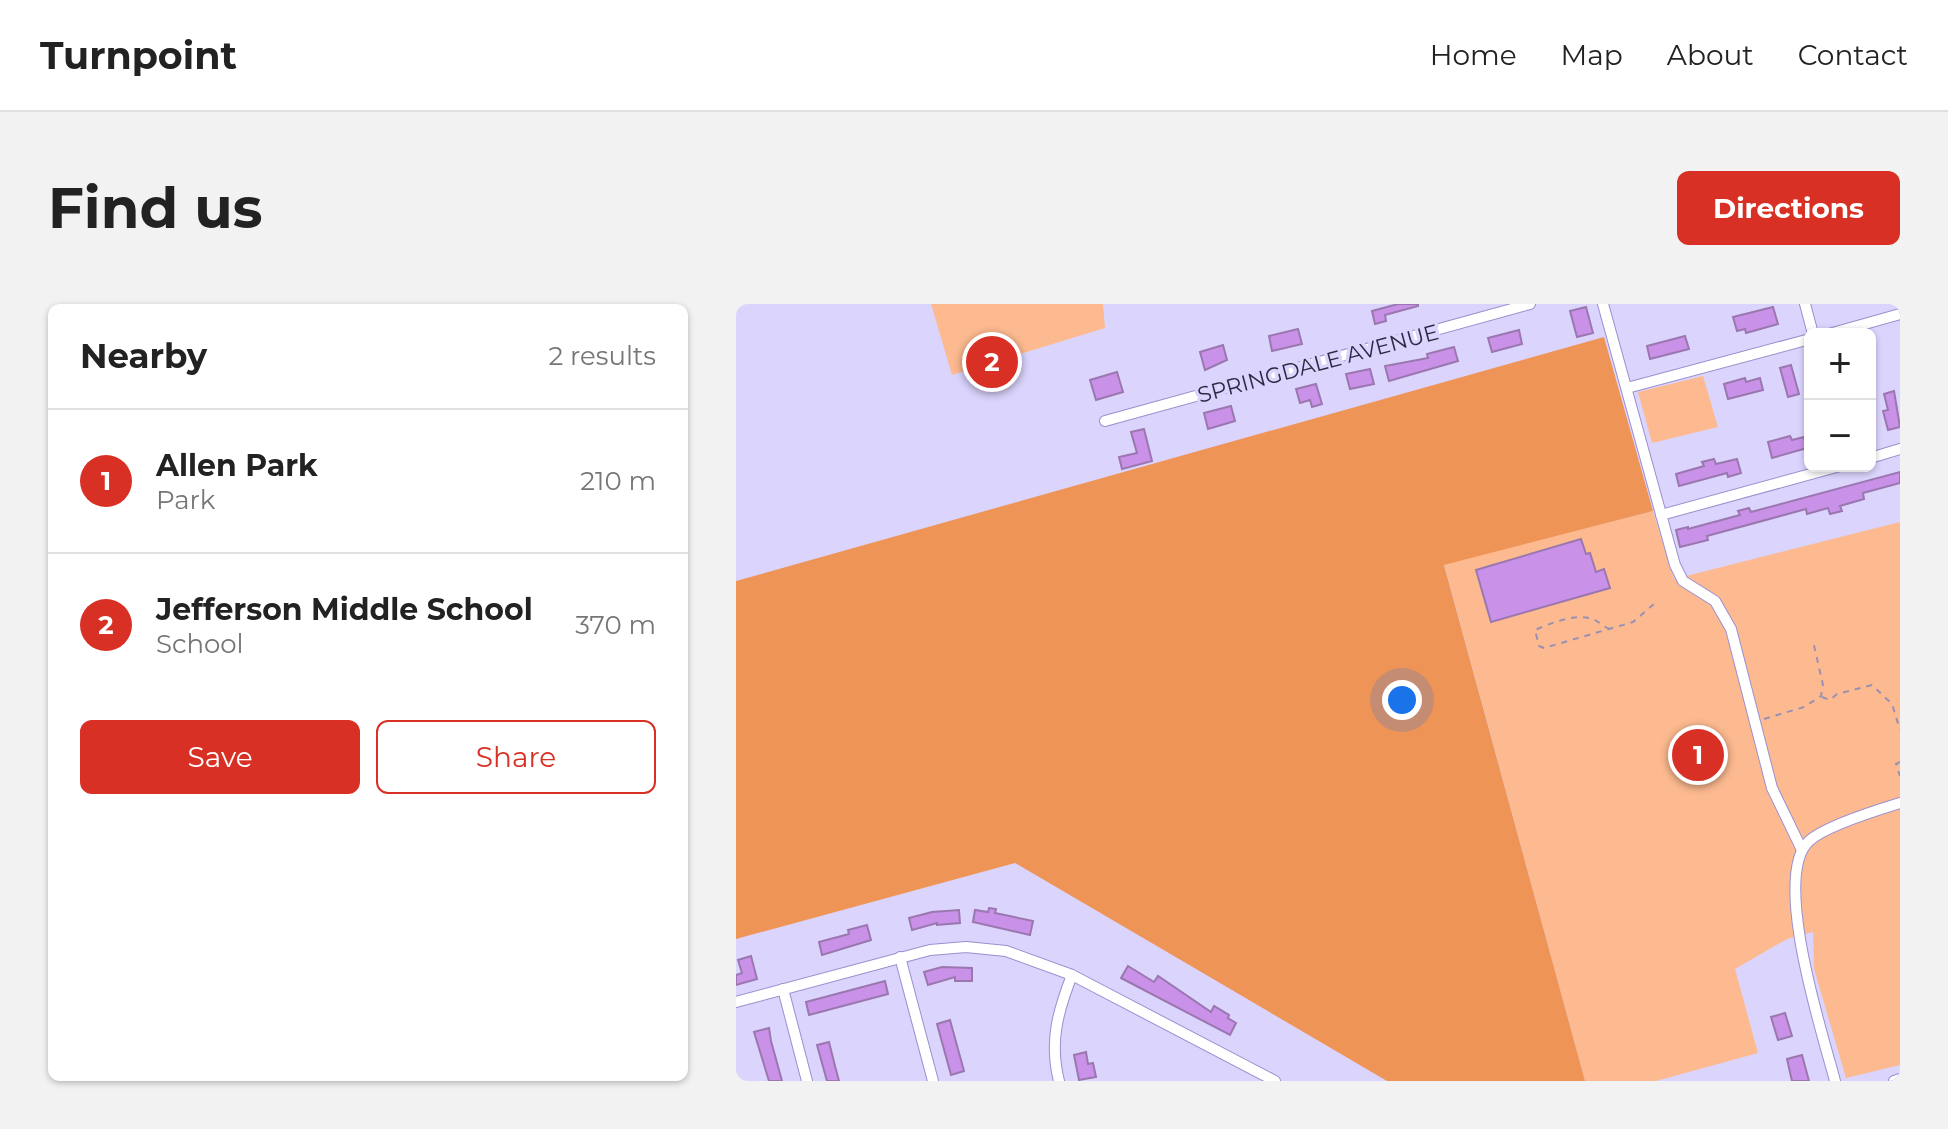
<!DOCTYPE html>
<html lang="en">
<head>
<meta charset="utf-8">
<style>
	:root { --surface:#fff; --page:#f2f2f2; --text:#222; --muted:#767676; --line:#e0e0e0; --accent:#d93025 }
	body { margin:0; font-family:Montserrat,sans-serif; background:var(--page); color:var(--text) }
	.controls { position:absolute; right:24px; top:24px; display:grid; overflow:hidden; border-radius:12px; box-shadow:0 2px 6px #0004 }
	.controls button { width:72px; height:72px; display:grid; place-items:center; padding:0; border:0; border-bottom:2px solid var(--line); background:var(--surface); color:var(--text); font:40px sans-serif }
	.you { position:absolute; left:666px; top:396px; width:28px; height:28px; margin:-20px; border:6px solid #fff; border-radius:50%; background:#1a73e8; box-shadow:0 0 0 12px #1a73e833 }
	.badge { display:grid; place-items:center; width:52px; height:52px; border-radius:50%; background:var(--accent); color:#fff; font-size:26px; font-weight:700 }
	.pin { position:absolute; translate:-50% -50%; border:4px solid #fff; box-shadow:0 2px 8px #0006 }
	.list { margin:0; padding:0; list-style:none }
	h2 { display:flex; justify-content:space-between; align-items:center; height:104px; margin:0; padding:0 32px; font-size:34px }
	h2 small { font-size:26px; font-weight:400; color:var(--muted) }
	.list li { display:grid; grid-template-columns:52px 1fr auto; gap:24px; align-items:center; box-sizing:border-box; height:144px; padding:0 32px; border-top:2px solid var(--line) }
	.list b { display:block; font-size:30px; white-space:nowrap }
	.list p { margin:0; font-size:26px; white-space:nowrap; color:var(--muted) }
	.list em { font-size:26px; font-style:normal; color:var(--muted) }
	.actions { display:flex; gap:16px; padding:24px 32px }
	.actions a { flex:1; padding:18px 0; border:2px solid var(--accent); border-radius:12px; text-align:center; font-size:28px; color:var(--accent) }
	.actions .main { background:var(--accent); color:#fff }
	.map { position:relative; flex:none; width:1164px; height:777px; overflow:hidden; border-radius:12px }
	header { display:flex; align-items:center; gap:48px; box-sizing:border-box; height:112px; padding:0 40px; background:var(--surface); border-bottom:2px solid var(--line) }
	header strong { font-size:38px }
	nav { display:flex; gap:44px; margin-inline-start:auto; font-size:28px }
	.intro { display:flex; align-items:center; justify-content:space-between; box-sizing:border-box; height:192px; padding:0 48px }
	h1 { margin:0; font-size:56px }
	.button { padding:20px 36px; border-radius:12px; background:var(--accent); color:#fff; font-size:28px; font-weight:700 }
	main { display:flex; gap:48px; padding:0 48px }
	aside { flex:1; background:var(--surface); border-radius:12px; box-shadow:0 2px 6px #0004 }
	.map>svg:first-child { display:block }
</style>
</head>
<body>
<header>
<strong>Turnpoint</strong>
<nav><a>Home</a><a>Map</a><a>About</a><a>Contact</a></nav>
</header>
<div class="intro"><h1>Find us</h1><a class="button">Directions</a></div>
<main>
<aside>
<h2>Nearby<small>2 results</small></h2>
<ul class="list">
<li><span class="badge">1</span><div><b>Allen Park</b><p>Park</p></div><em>210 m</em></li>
<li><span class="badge">2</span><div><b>Jefferson Middle School</b><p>School</p></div><em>370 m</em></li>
</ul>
<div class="actions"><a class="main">Save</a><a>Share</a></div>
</aside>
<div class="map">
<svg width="1164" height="777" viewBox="0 0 1164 777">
	<rect width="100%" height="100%" fill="#dbd4fd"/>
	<g fill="#fdba90">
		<polygon points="195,0 367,0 369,24 216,71"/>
		<polygon points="967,72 982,123 916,139 902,88"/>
		<polygon points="917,207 938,275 1164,218 1164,761 1110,774 1078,665 1077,628 1051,635 999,665 1022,749 920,777 849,777 708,260"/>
	</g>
	<polygon fill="#ef9457" points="868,33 917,207 708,261 849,777 651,777 279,559 0,635 0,277"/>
	<g fill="#c992e8" stroke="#9b77b0" stroke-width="2">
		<polygon points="662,0 682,0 682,2 649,11 650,17 639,20 636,7"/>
		<polygon points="850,3 857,29 841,33 834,7"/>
		<polygon points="1037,3 1042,20 1010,29 1009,25 1001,27 997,13"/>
		<polygon points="562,25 566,40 536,47 533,32"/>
		<polygon points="783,26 786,40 756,48 752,34"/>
		<polygon points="949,32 953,45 914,55 911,42"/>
		<polygon points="487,41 491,56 469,66 464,48"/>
		<polygon points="718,43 722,57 653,77 649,62 692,54 691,50"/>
		<polygon points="1055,61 1063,90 1052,93 1044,64"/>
		<polygon points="634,65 638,80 614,85 610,70"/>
		<polygon points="381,68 387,88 360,96 354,76"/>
		<polygon points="1009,74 1010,78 1024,74 1027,86 992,95 988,80"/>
		<polygon points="580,80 586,100 576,103 574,96 564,99 560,85"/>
		<polygon points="1158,87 1164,123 1152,126 1147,107 1152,106 1148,90"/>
		<polygon points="495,102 499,117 472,125 468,109"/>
		<polygon points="408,125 416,157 386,165 383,153 401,149 395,128"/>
		<polygon points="1054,132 1056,136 1068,133 1071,144 1036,154 1032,138"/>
		<polygon points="978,155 980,160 1001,155 1005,169 992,173 991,169 943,182 940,170 968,162 966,158"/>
		<polygon points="1164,168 1164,179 1127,189 1128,195 1104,202 1106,207 1094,210 1092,204 1071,210 1070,205 971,232 972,236 944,243 940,226 952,223 952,225 1004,211 1002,207 1013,204 1015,208"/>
		<polygon points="845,235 850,250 854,249 860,268 868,265 874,284 755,318 740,266"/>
		<polygon points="253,604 260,605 259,609 297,617 294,631 237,618 239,606 252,608"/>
		<polygon points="223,606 224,619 201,621 201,619 176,626 173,614 196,608"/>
		<polygon points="131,621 135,636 86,651 83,638 113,630 112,626"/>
		<polygon points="15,652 21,675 0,681 0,671 6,669 2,656"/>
		<polygon points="392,662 418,678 422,672 475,708 478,702 493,711 492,714 500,719 494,731 385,674"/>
		<polygon points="206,663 236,664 236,677 219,677 219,673 192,681 188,668"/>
		<polygon points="149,677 152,690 73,711 70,698"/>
		<polygon points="1049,709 1056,732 1042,736 1035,713"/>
		<polygon points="214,716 228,767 215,771 201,720"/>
		<polygon points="33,724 35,737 46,777 33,777 18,728"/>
		<polygon points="93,738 99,762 103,777 91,777 81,741"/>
		<polygon points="350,748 352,760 357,759 360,773 343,776 338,751"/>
		<polygon points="1066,751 1073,777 1056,777 1051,755"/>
	</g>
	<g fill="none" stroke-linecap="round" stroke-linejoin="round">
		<defs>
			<g id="minor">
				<polyline points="867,0 939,261 947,277 979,297 995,325 1036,484 1066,546"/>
				<polyline points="1069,0 1077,30"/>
				<polyline points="1093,30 1164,10"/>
				<polyline points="891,84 1074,35"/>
				<polyline points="369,117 794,0"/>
				<polyline points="1134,154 1164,145"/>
				<polyline points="925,211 1104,162"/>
				<polyline points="164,653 197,777"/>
				<polyline points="47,685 71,777"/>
				<polyline points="0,698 194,646 230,643 270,647 336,671 539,777"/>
				<path d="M 323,777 C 313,738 322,707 336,671"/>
				<path d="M 1099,777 C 1087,731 1035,572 1073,537 C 1089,522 1141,506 1164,499"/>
				<polyline points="1158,777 1164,775"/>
			</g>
		</defs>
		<use href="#minor" stroke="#9b8fce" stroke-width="12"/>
		<g stroke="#9891b4" stroke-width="2" stroke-dasharray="6 6" stroke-linecap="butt">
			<path d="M 874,325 C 867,323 864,318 857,315 C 840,309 815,319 799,326 L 803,342 L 808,344 L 897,318 L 918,300"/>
			<polyline points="1086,393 1094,396 1101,390 1136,381 1156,400 1164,426"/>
			<polyline points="1028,415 1068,403 1085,392 1087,381 1077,337"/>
			<polyline points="1164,458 1160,460 1164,472"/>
		</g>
		<use href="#minor" stroke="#fff" stroke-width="10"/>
	</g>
	<g text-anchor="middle" stroke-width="7" stroke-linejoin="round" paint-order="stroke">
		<g font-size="22" fill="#2e2842" stroke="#dbd4fd">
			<text transform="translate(582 59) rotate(-15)" y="8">SPRINGDALE AVENUE</text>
		</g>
	</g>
</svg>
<div class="controls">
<button>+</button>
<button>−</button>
</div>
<div class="you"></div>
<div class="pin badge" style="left:962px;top:451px">1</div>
<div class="pin badge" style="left:256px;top:58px">2</div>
</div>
</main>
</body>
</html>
